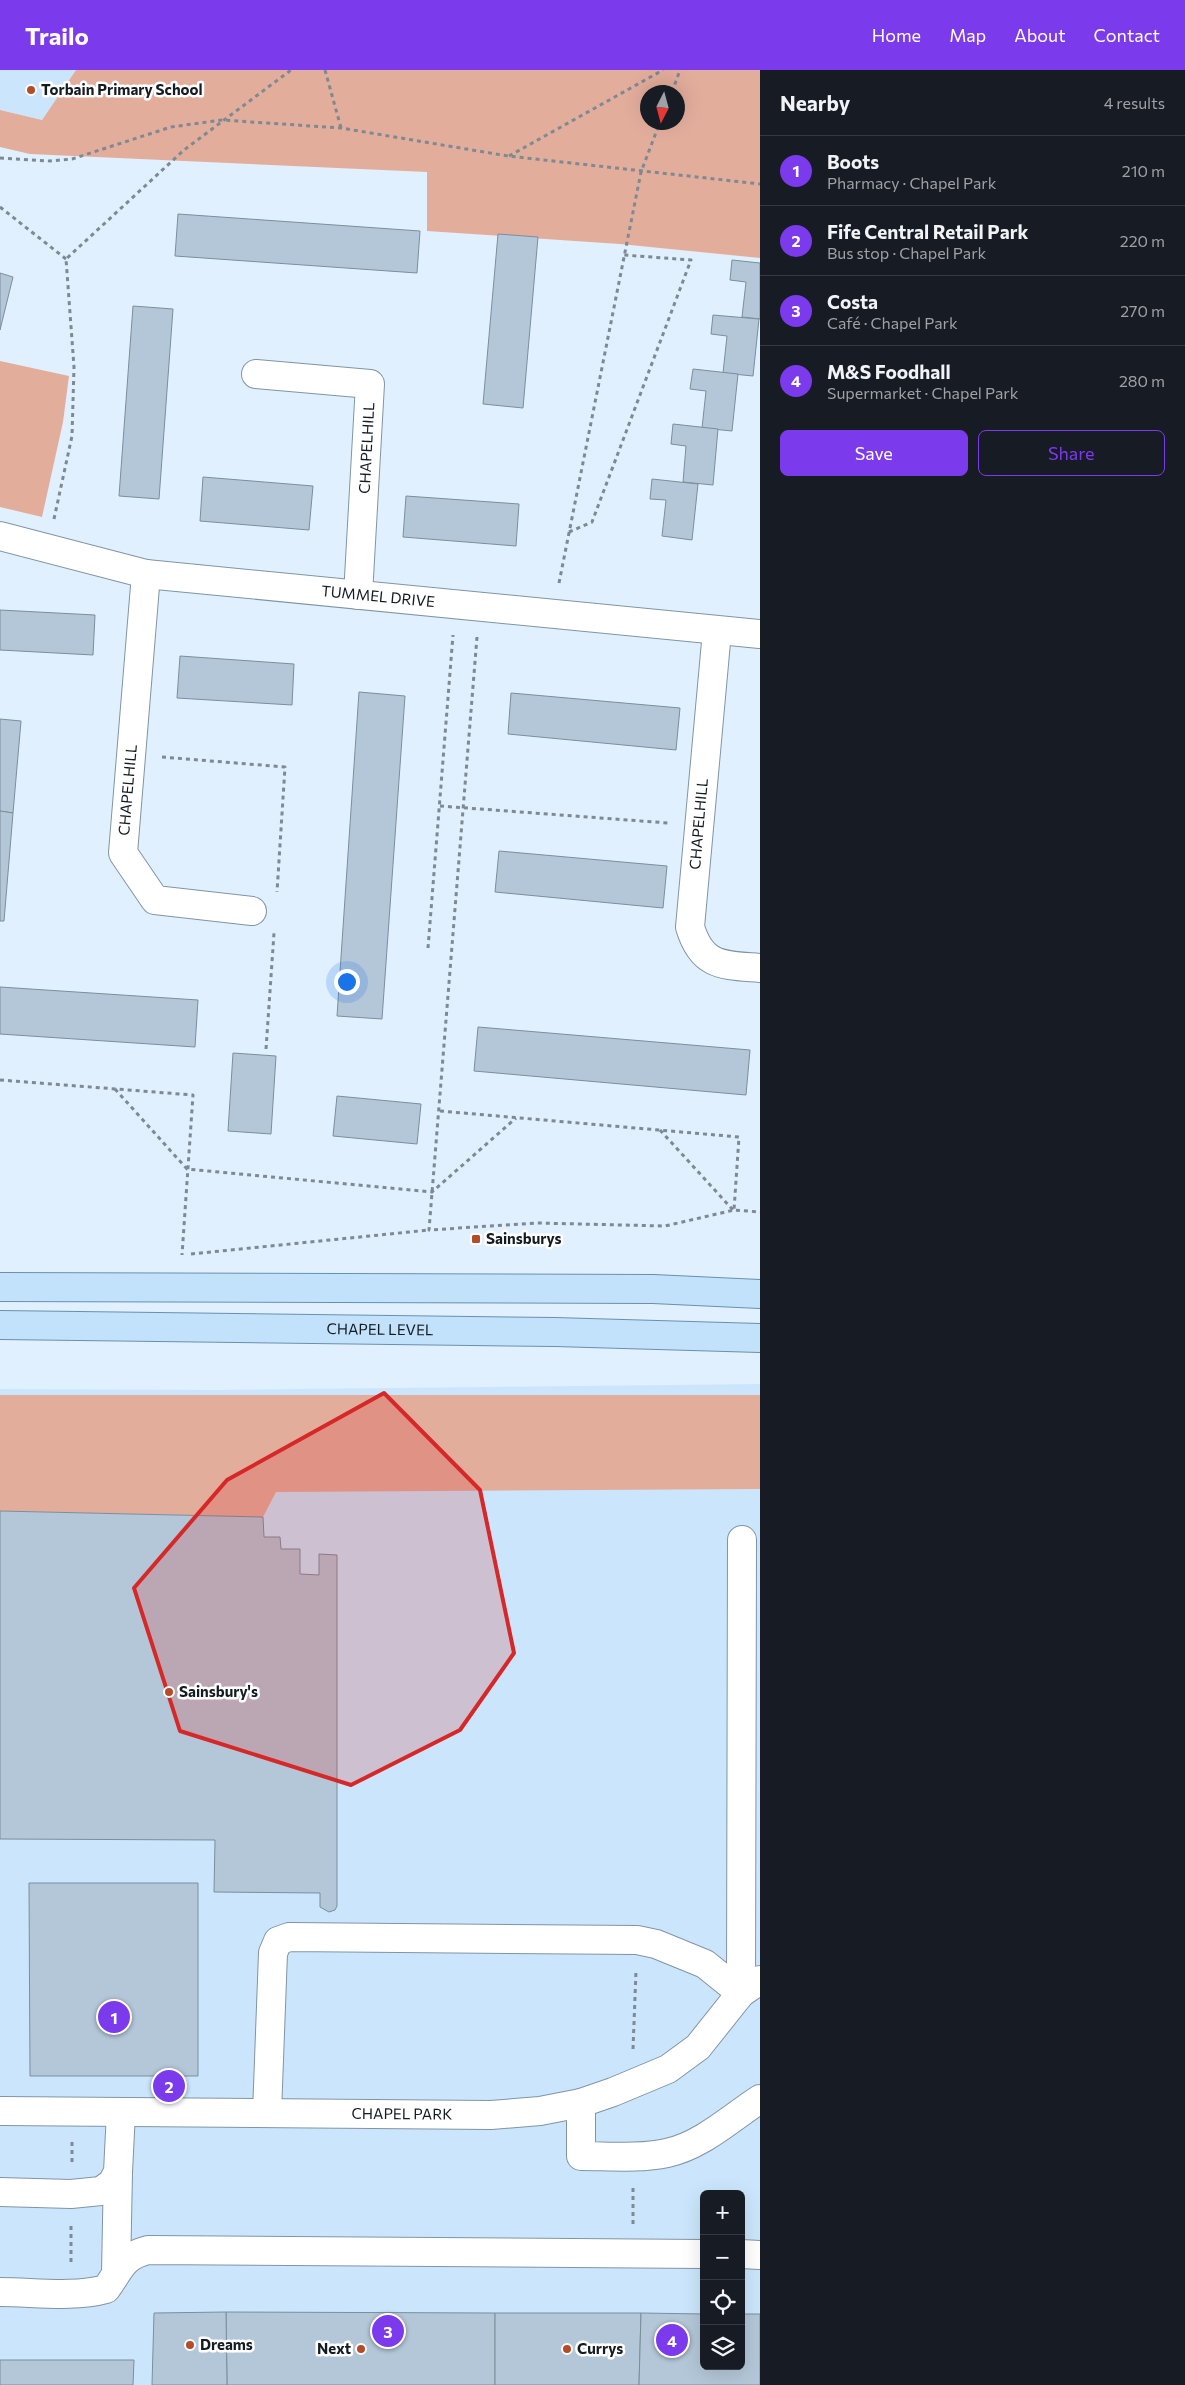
<!DOCTYPE html>
<html lang="en">
<head>
<meta charset="utf-8">
<style>
	:root { --surface:#171b24; --page:#20242c; --text:#f1f3f6; --muted:#9ea1a6; --line:#363941; --accent:#7c3aed }
	body { margin:0; font-family:Commissioner,sans-serif; background:var(--page); color:var(--text) }
	.controls { position:absolute; right:15px; bottom:15px; display:grid; overflow:hidden; border-radius:8px; box-shadow:0 5px 20px #0002 }
	.controls button { width:45px; height:45px; display:grid; place-items:center; padding:0; border:0; border-bottom:1px solid var(--line); background:var(--surface); color:var(--text); font:25px sans-serif }
	.compass { position:absolute; left:640px; top:15px; width:45px; height:45px; border-radius:50%; background:var(--surface); box-shadow:0 5px 20px #0002; rotate:186deg }
	.you { position:absolute; left:346px; top:911px; width:18px; height:18px; margin:-12px; border:4px solid #fff; border-radius:50%; background:#1a73e8; box-shadow:0 0 0 8px #1a73e833 }
	.badge { display:grid; place-items:center; width:32px; height:32px; border-radius:50%; background:var(--accent); color:#fff; font-size:16px; font-weight:700 }
	.pin { position:absolute; translate:-50% -50%; border:2px solid #fff; box-shadow:0 1px 5px #0006 }
	.list { margin:0; padding:0; list-style:none }
	h2 { display:flex; justify-content:space-between; align-items:center; height:65px; margin:0; padding:0 20px; font-size:21px }
	h2 small { font-size:16px; font-weight:400; color:var(--muted) }
	.list li { display:grid; grid-template-columns:32px 1fr auto; gap:15px; align-items:center; box-sizing:border-box; height:70px; padding:0 20px; border-top:1px solid var(--line) }
	.list b { display:block; font-size:19px; white-space:nowrap }
	.list p { margin:0; font-size:16px; white-space:nowrap; color:var(--muted) }
	.list em { font-size:16px; font-style:normal; color:var(--muted) }
	.actions { display:flex; gap:10px; padding:15px 20px }
	.actions a { flex:1; padding:11px 0; border:1px solid var(--accent); border-radius:8px; text-align:center; font-size:18px; color:var(--accent) }
	.actions .main { background:var(--accent); color:#fff }
	.icon { flex:none; width:28px; height:28px; fill:none; stroke:currentColor; stroke-width:2; stroke-linecap:round; stroke-linejoin:round }
	.map { position:relative; flex:none; width:760px; height:2315px; overflow:hidden }
	header { display:flex; align-items:center; gap:30px; box-sizing:border-box; height:70px; padding:0 25px; background:var(--accent); color:#fff }
	header strong { font-size:24px }
	nav { display:flex; gap:28px; margin-inline-start:auto; font-size:18px }
	main { display:flex }
	aside { flex:1; background:var(--surface) }
	.map>svg:first-child { display:block }
</style>
</head>
<body>
<header>
<strong>Trailo</strong>
<nav><a>Home</a><a>Map</a><a>About</a><a>Contact</a></nav>
</header>
<main>
<div class="map">
<svg width="760" height="2315" viewBox="0 0 760 2315">
	<rect width="100%" height="100%" fill="#e0f0fe"/>
	<g fill="#cbe6fc" fill-rule="evenodd">
		<polygon points="0,0 76,0 42,50 0,40"/>
		<path d="M 760,1314 L 760,2315 L 0,2315 L 0,1319 L 217,1320 ZM 704,2124 L 741,2124 L 741,2296 L 704,2296 Z"/>
	</g>
	<g fill="#e3ad9c" fill-rule="evenodd">
		<path d="M 76,0 L 760,0 L 760,188 L 620,174 L 427,161 L 427,102 L 30,84 L 0,77 L 0,40 L 42,50 ZM 648,22 L 678,22 L 678,52 L 648,52 Z"/>
		<polygon points="0,291 69,306 63,352 42,447 0,437"/>
		<polygon points="0,1325 760,1325 760,1419 276,1422 263,1447 0,1441"/>
	</g>
	<g fill="#b4c7d8" stroke="#7b8e9d">
		<polygon points="178,144 420,161 417,203 175,186"/>
		<polygon points="498,164 538,167 523,338 483,334"/>
		<polygon points="732,190 760,193 760,249 742,247 746,212 730,210"/>
		<polygon points="0,203 13,207 0,260"/>
		<polygon points="133,236 173,239 159,429 119,426"/>
		<polygon points="713,245 759,249 753,306 723,303 727,266 711,264"/>
		<polygon points="693,299 738,304 732,361 702,358 706,321 690,319"/>
		<polygon points="673,354 718,359 713,415 683,412 686,376 671,374"/>
		<polygon points="203,407 313,416 309,460 200,451"/>
		<polygon points="652,409 698,414 692,470 662,466 666,430 650,429"/>
		<polygon points="406,426 519,434 516,476 403,467"/>
		<polygon points="0,540 95,545 93,585 0,580"/>
		<polygon points="180,586 294,594 292,635 177,628"/>
		<polygon points="359,622 405,626 382,949 337,946"/>
		<polygon points="511,623 680,638 676,680 508,664"/>
		<polygon points="0,649 21,651 13,743 0,741"/>
		<polygon points="0,741 13,743 4,851 0,851"/>
		<polygon points="499,781 667,796 663,838 495,822"/>
		<polygon points="0,917 198,930 195,977 0,964"/>
		<polygon points="478,957 750,980 746,1025 474,1001"/>
		<polygon points="233,983 276,986 271,1064 228,1061"/>
		<polygon points="337,1026 421,1034 417,1074 333,1066"/>
		<polygon points="0,1441 263,1447 264,1467 280,1467 281,1479 300,1479 300,1504 319,1505 319,1484 337,1485 337,1836 335,1840 329,1842 320,1837 320,1823 214,1822 215,1770 0,1769"/>
		<polygon points="29,1813 198,1813 198,2006 30,2006"/>
		<polygon points="226,2242 495,2243 495,2315 227,2315"/>
		<polygon points="226,2242 227,2315 152,2315 154,2243"/>
		<polygon points="495,2243 641,2243 639,2315 495,2315"/>
		<polygon points="641,2243 704,2244 704,2296 741,2296 741,2244 760,2244 760,2315 639,2315"/>
		<polygon points="0,2290 134,2290 133,2315 0,2315"/>
	</g>
	<g fill="none" stroke-linecap="round" stroke-linejoin="round">
		<defs>
			<g id="minor">
				<polyline points="256,304 370,314 358,525"/>
				<path id="s1" d="M 0,466 L 146,504 L 760,564"/>
				<polyline points="146,504 123,783 155,830 252,841"/>
				<path d="M 717,561 L 690,857 C 702,897 723,895 760,898"/>
				<polyline points="741,1923 742,1470"/>
				<path d="M 581,2033 L 581,2086 C 609,2086 639,2089 667,2083 C 701,2076 731,2048 760,2029"/>
				<path id="s2" d="M 0,2041 L 491,2045 L 540,2041 L 581,2033 L 613,2022 L 668,1999 L 698,1977 L 741,1923 L 760,1910"/>
				<polyline points="267,2043 273,1883 278,1871 289,1867 637,1870 656,1874 705,1894 741,1923"/>
				<polyline points="0,2122 71,2124 101,2121 112,2113 118,2102 121,2042"/>
				<polyline points="741,2184 760,2185"/>
				<polyline points="116,2202 118,2102"/>
				<path d="M 0,2222 C 34,2222 73,2228 106,2219 C 121,2199 121,2187 148,2180 L 704,2184"/>
			</g>
			<g id="major">
				<polyline points="0,1217 653,1219 760,1224"/>
				<path id="s3" d="M 0,1255 L 555,1262 L 760,1268"/>
			</g>
		</defs>
		<use href="#minor" stroke="#8194a4" stroke-width="30"/>
		<use href="#major" stroke="#6a8fad" stroke-width="30"/>
		<g stroke="#7e8993" stroke-width="3" stroke-dasharray="4 4" stroke-linecap="butt">
			<polyline points="325,0 341,58"/>
			<polyline points="672,22 680,0"/>
			<polyline points="509,86 663,0"/>
			<polyline points="0,88 50,91 72,89 171,57 222,50 341,58 508,86 760,114"/>
			<polyline points="0,137 66,189"/>
			<polyline points="54,449 72,366 74,297 66,189 184,80 291,0"/>
			<polyline points="569,462 592,452 691,190 624,185"/>
			<polyline points="559,513 641,102 660,52"/>
			<polyline points="477,567 429,1160 537,1153 665,1156 734,1140 760,1142"/>
			<polyline points="162,687 285,697 277,822"/>
			<polyline points="440,736 668,753"/>
			<polyline points="428,878 453,565"/>
			<polyline points="266,979 274,863"/>
			<polyline points="0,1010 193,1025 182,1185"/>
			<polyline points="115,1019 187,1099 432,1122 516,1048"/>
			<polyline points="440,1041 739,1067 734,1140"/>
			<polyline points="660,1060 733,1140"/>
			<polyline points="191,1184 429,1160"/>
			<polyline points="633,1979 636,1901"/>
			<polyline points="72,2092 72,2071"/>
			<polyline points="633,2154 633,2117"/>
			<polyline points="71,2192 71,2154"/>
		</g>
		<use href="#minor" stroke="#fff" stroke-width="28"/>
		<use href="#major" stroke="#c2e2fb" stroke-width="28"/>
	</g>
	<path fill="#d62828" fill-opacity="0.2" stroke="#d62828" stroke-width="4" stroke-linejoin="round" d="M 384,1323 L 480,1420 L 514,1583 L 460,1660 L 351,1715 L 180,1661 L 134,1518 L 227,1410 Z"/>
	<g fill="#b44c28" stroke="#fff" stroke-width="2">
		<circle cx="31" cy="20" r="5"/>
		<rect x="471" y="1164" width="10" height="10" rx="2.5"/>
		<circle cx="169" cy="1622" r="5"/>
		<circle cx="190" cy="2275" r="5"/>
		<circle cx="361" cy="2279" r="5"/>
		<circle cx="567" cy="2279" r="5"/>
	</g>
	<g text-anchor="middle" stroke-width="5" stroke-linejoin="round" paint-order="stroke">
		<g font-size="15" font-weight="bold" fill="#141b21" stroke="#fff" text-anchor="start">
			<text x="41" y="25">Torbain Primary School</text>
			<text x="486" y="1174">Sainsburys</text>
			<text x="179" y="1627">Sainsbury's</text>
			<text x="200" y="2280">Dreams</text>
			<text x="351" y="2284" text-anchor="end">Next</text>
			<text x="577" y="2284">Currys</text>
		</g>
		<g font-size="15" fill="#141b21" stroke="#fff">
			<text transform="translate(367 378) rotate(-87)" y="5">CHAPELHILL</text>
			<text dy="5" stroke="none"><textPath href="#s1" startOffset="384">TUMMEL DRIVE</textPath></text>
			<text transform="translate(128 720) rotate(-85)" y="5">CHAPELHILL</text>
			<text transform="translate(699 754) rotate(-85)" y="5">CHAPELHILL</text>
			<text dy="5" stroke="none"><textPath href="#s3" startOffset="380">CHAPEL LEVEL</textPath></text>
			<text dy="5" stroke="none"><textPath href="#s2" startOffset="402">CHAPEL PARK</textPath></text>
		</g>
	</g>
</svg>
<div class="controls">
<button>+</button>
<button>−</button>
<button><svg class="icon" aria-label="locate" viewBox="0 0 24 24"><circle cx="12" cy="12" r="6"/><path d="M12 2v4M12 18v4M2 12h4M18 12h4"/></svg></button>
<button><svg class="icon" aria-label="layers" viewBox="0 0 24 24"><path d="M12 4l9 5-9 5-9-5zM3 14l9 5 9-5"/></svg></button>
</div>
<svg class="compass" viewBox="-18 -18 36 36"><path d="M0-13l5 13h-10z" fill="#e53935"/><path d="M0 13l5-13h-10z" fill="#9ea1a6"/></svg>
<div class="you"></div>
<div class="pin badge" style="left:114px;top:1947px">1</div>
<div class="pin badge" style="left:169px;top:2016px">2</div>
<div class="pin badge" style="left:388px;top:2261px">3</div>
<div class="pin badge" style="left:672px;top:2270px">4</div>
</div>
<aside>
<h2>Nearby<small>4 results</small></h2>
<ul class="list">
<li><span class="badge">1</span><div><b>Boots</b><p>Pharmacy · Chapel Park</p></div><em>210 m</em></li>
<li><span class="badge">2</span><div><b>Fife Central Retail Park</b><p>Bus stop · Chapel Park</p></div><em>220 m</em></li>
<li><span class="badge">3</span><div><b>Costa</b><p>Café · Chapel Park</p></div><em>270 m</em></li>
<li><span class="badge">4</span><div><b>M&amp;S Foodhall</b><p>Supermarket · Chapel Park</p></div><em>280 m</em></li>
</ul>
<div class="actions"><a class="main">Save</a><a>Share</a></div>
</aside>
</main>
</body>
</html>
